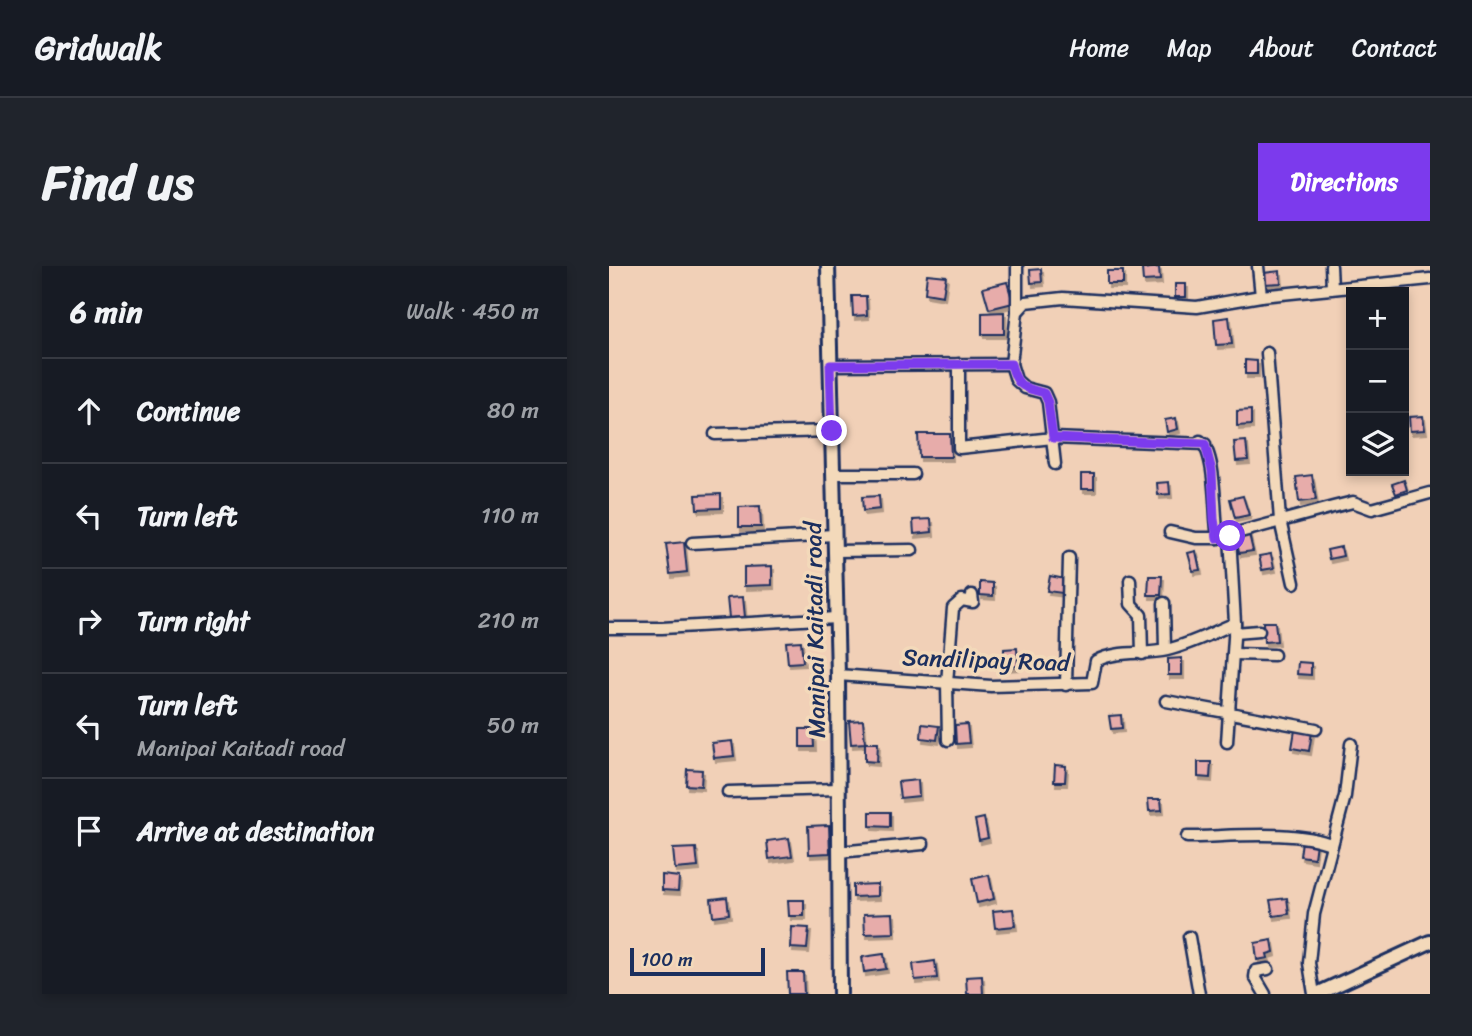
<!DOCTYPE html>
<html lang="en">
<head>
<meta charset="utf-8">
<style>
	:root { --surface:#171b24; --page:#20242c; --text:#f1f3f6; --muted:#9ea1a6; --line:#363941; --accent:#7c3aed }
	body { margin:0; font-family:Sriracha,sans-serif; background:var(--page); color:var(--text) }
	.controls { position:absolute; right:21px; top:21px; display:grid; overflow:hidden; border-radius:0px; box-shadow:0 4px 10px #0003 }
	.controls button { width:63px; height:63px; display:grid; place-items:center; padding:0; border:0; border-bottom:2px solid var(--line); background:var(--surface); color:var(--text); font:35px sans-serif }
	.scale { position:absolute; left:21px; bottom:18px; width:135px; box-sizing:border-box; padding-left:7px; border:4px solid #1b2f5e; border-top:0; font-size:19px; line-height:24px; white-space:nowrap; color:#1b2f5e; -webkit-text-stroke:5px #f3d9ba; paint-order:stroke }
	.stop { position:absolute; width:21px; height:21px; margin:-16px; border:5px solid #7c3aed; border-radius:50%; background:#fff }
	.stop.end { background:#7c3aed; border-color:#fff; box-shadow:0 2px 7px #0008 }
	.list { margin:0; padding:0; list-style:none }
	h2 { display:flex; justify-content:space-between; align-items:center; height:91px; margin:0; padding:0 28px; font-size:30px }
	h2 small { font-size:23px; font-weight:400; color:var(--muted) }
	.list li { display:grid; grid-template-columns:46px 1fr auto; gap:21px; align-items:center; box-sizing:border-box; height:105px; padding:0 28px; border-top:2px solid var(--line) }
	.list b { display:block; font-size:26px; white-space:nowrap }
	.list p { margin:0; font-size:23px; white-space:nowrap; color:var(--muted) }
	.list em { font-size:23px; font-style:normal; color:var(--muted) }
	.icon { flex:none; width:38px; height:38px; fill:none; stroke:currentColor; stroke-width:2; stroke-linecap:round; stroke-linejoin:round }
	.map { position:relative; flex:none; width:821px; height:728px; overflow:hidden; border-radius:0px }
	header { display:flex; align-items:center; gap:42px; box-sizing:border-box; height:98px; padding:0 35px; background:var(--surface); border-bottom:2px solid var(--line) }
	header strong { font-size:33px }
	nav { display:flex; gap:38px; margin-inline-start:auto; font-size:24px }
	.intro { display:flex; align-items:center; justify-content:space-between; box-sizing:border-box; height:168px; padding:0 42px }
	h1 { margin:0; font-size:49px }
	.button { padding:18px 32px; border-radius:0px; background:var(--accent); color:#fff; font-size:24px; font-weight:700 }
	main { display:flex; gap:42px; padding:0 42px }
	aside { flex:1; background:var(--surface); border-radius:0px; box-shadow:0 4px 10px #0003 }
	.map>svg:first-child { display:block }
</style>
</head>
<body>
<header>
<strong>Gridwalk</strong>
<nav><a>Home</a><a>Map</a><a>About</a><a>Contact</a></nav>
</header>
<div class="intro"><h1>Find us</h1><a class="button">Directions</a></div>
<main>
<aside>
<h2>6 min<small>Walk · 450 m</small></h2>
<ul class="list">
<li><svg class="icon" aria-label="ahead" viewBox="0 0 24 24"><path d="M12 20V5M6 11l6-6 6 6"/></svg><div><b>Continue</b></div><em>80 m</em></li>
<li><svg class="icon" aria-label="left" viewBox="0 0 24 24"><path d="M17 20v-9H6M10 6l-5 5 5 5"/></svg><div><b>Turn left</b></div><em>110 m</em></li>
<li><svg class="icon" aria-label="right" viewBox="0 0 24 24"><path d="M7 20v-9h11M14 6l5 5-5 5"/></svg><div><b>Turn right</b></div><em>210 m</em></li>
<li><svg class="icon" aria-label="left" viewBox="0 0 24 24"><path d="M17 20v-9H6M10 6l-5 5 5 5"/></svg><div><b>Turn left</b><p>Manipai Kaitadi road</p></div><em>50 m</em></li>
<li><svg class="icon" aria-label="arrive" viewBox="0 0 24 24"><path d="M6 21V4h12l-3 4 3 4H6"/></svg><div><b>Arrive at destination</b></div></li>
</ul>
</aside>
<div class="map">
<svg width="821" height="728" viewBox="0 0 821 728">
	<defs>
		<filter id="shadow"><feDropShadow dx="2" dy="4" stdDeviation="0" flood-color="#0004"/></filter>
	</defs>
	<rect width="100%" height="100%" fill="#f1d0b7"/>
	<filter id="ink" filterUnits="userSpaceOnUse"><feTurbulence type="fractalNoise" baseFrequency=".0143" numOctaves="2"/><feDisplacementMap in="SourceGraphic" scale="14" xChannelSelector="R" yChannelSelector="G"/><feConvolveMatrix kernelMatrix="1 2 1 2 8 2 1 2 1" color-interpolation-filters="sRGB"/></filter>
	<g filter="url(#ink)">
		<g fill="#e7acaa" stroke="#1b2f5e" stroke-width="2" filter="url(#shadow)">
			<polygon points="550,1 551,14 534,15 533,3"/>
			<polygon points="432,3 433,16 422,17 421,4"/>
			<rect x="498" y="5" width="16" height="13"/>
			<polygon points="671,5 672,17 655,18 655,7"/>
			<polygon points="318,8 337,10 334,30 316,27"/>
			<polygon points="398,16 404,37 380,43 374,22"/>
			<rect x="566" y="18" width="11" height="13"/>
			<polygon points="243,30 257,30 258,49 244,50"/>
			<polygon points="395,46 395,68 373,68 373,47"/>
			<polygon points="620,51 623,78 607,79 605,53"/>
			<polygon points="636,94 648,95 648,108 636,108"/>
			<polygon points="642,144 642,159 628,160 628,145"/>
			<polygon points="814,150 816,164 801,165 800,151"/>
			<polygon points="567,152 569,163 558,166 556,154"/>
			<polygon points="309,168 341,168 342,191 310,191"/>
			<polygon points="637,175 639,194 627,195 625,176"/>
			<rect x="472" y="208" width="13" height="15"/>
			<polygon points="703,209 707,234 690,236 687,211"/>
			<polygon points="795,214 798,224 787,228 783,218"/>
			<polygon points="560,216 561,228 549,229 548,217"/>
			<polygon points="112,228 112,242 88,243 87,229"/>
			<polygon points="270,230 271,243 254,245 253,231"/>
			<polygon points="634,230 640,249 626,252 621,233"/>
			<polygon points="151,240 152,261 130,261 130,241"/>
			<polygon points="322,253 323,266 305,268 304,254"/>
			<polygon points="640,268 644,285 630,287 627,271"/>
			<polygon points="75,276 78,306 61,308 57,278"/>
			<polygon points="732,281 734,290 720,293 718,284"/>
			<polygon points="587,285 591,304 584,305 579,287"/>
			<polygon points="662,288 665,302 653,304 650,290"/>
			<polygon points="163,300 163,319 135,320 135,301"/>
			<polygon points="441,310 456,313 453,327 438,325"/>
			<polygon points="540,310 553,310 552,329 539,329"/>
			<polygon points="371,316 384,317 384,330 371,329"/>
			<polygon points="134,331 136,351 120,352 118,332"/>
			<polygon points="654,356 666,356 668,375 655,376"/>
			<polygon points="192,375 194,396 179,397 177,376"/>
			<polygon points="408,382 409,400 395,401 395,383"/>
			<polygon points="573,392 573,409 559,409 559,393"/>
			<polygon points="689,396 702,397 702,409 688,408"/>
			<polygon points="512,449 513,462 502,463 500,450"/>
			<polygon points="254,454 256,477 242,478 240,455"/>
			<polygon points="313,458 330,460 328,474 312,472"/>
			<polygon points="358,458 360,477 347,478 346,459"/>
			<polygon points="191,463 204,463 205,481 191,481"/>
			<polygon points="686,464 703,466 700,485 683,482"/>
			<polygon points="123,475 125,490 105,492 103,477"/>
			<polygon points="256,477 269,477 268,496 256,495"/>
			<polygon points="589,496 602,496 601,512 589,511"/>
			<polygon points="446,499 457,500 456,516 445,516"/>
			<polygon points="78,503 93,504 92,520 77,519"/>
			<polygon points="309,514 310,530 291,532 289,516"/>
			<polygon points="539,533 552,533 553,544 540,545"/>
			<polygon points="261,546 281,546 281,561 261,560"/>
			<polygon points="375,552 379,572 370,574 366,554"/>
			<polygon points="220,559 221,587 200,588 199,560"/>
			<polygon points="180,572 183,590 160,593 158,575"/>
			<polygon points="693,575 707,577 705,592 691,590"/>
			<polygon points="87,582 89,601 66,603 64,583"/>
			<polygon points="53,609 70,611 69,625 53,624"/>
			<polygon points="380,609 385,633 368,637 363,613"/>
			<polygon points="269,618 269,630 244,631 244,619"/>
			<polygon points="118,631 120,648 104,650 102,633"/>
			<polygon points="678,632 680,648 664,650 661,634"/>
			<polygon points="179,634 195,634 195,650 180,650"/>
			<polygon points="404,643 406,660 386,662 384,645"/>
			<polygon points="284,647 285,667 256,668 255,648"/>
			<polygon points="183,661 200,662 198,683 182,682"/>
			<polygon points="663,674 665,686 658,688 659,692 648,694 646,677"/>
			<polygon points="275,688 277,703 255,706 253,691"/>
			<polygon points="326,695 328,712 306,714 304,698"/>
			<polygon points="178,706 194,706 195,728 179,728"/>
			<polygon points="373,710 374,728 358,728 357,711"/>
		</g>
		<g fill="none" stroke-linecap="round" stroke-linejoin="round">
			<defs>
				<g id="minor">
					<polyline points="408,0 408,46"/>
					<polyline points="649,0 652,30"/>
					<polyline points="722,0 723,22"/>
					<polyline points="658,87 671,254 685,317"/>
					<polyline points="350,98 350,182 444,172 596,178"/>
					<polyline points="221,99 402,98"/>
					<polyline points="106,168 223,165"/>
					<path d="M 591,175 C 608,187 605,251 609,272"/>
					<polyline points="446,198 439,136 435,127 416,122 407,114 402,98 408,46 417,36 454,32 588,41 652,30 821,13"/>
					<polyline points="224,208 304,208"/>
					<polyline points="561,266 587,272 609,272 724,241 744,236 763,243 821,227"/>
					<polyline points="83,277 225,269"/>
					<polyline points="226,285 303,284"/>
					<polyline points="521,314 522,338 532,349 533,388"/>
					<polyline points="555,337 556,384"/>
					<polyline points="0,362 53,362 227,352"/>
					<polyline points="625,367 650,365"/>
					<polyline points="624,388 665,389"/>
					<path d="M 229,409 L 382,420 L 483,417 L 487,395 C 507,384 536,389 558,384 C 582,378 604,367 626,357 L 621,270"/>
					<polyline points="457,419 460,292"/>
					<polyline points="557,435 707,463"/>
					<polyline points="339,474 338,417 344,342 353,334 364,336 363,329"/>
					<polyline points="618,476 626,357"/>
					<polyline points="119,526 230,523"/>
					<path d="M 578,571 C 616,571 689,563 723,579"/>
					<polyline points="230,586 314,578"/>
					<polyline points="580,671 590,728"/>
					<polyline points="656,728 646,711 647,705 659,703"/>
					<polyline points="705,728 700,697 705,648 736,530 742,478"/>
				</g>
				<g id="major">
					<polyline points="219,0 229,409 231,728"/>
					<polyline points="708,728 821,676"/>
				</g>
			</defs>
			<use href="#minor" stroke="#1b2f5e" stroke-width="15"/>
			<use href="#major" stroke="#1b2f5e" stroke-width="18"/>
			<use href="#minor" stroke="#f3d9ba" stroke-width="10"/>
			<use href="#major" stroke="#f3d9ba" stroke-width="12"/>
		</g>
	</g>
	<g fill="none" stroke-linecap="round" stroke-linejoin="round" filter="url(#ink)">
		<path stroke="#7c3aed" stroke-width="9" d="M 223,165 L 221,99 L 402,98 C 408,121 413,121 435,127 L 439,136 L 444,172 L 596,178 L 603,205 L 605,253 L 608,272 L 621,270"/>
	</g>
	<g text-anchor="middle" stroke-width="7" stroke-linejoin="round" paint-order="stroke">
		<g font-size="24" fill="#1b2f5e" stroke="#f3d9ba">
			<text transform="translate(206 364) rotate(-91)" y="8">Manipai Kaitadi road</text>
			<text transform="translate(377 394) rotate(2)" y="8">Sandilipay Road</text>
		</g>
	</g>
</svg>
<div class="controls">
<button>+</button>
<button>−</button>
<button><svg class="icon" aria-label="layers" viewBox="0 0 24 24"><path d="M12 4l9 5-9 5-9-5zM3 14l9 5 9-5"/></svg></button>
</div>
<div class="scale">100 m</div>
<div class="stop" style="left:621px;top:270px"></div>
<div class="stop end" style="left:223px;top:165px"></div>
</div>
</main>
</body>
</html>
